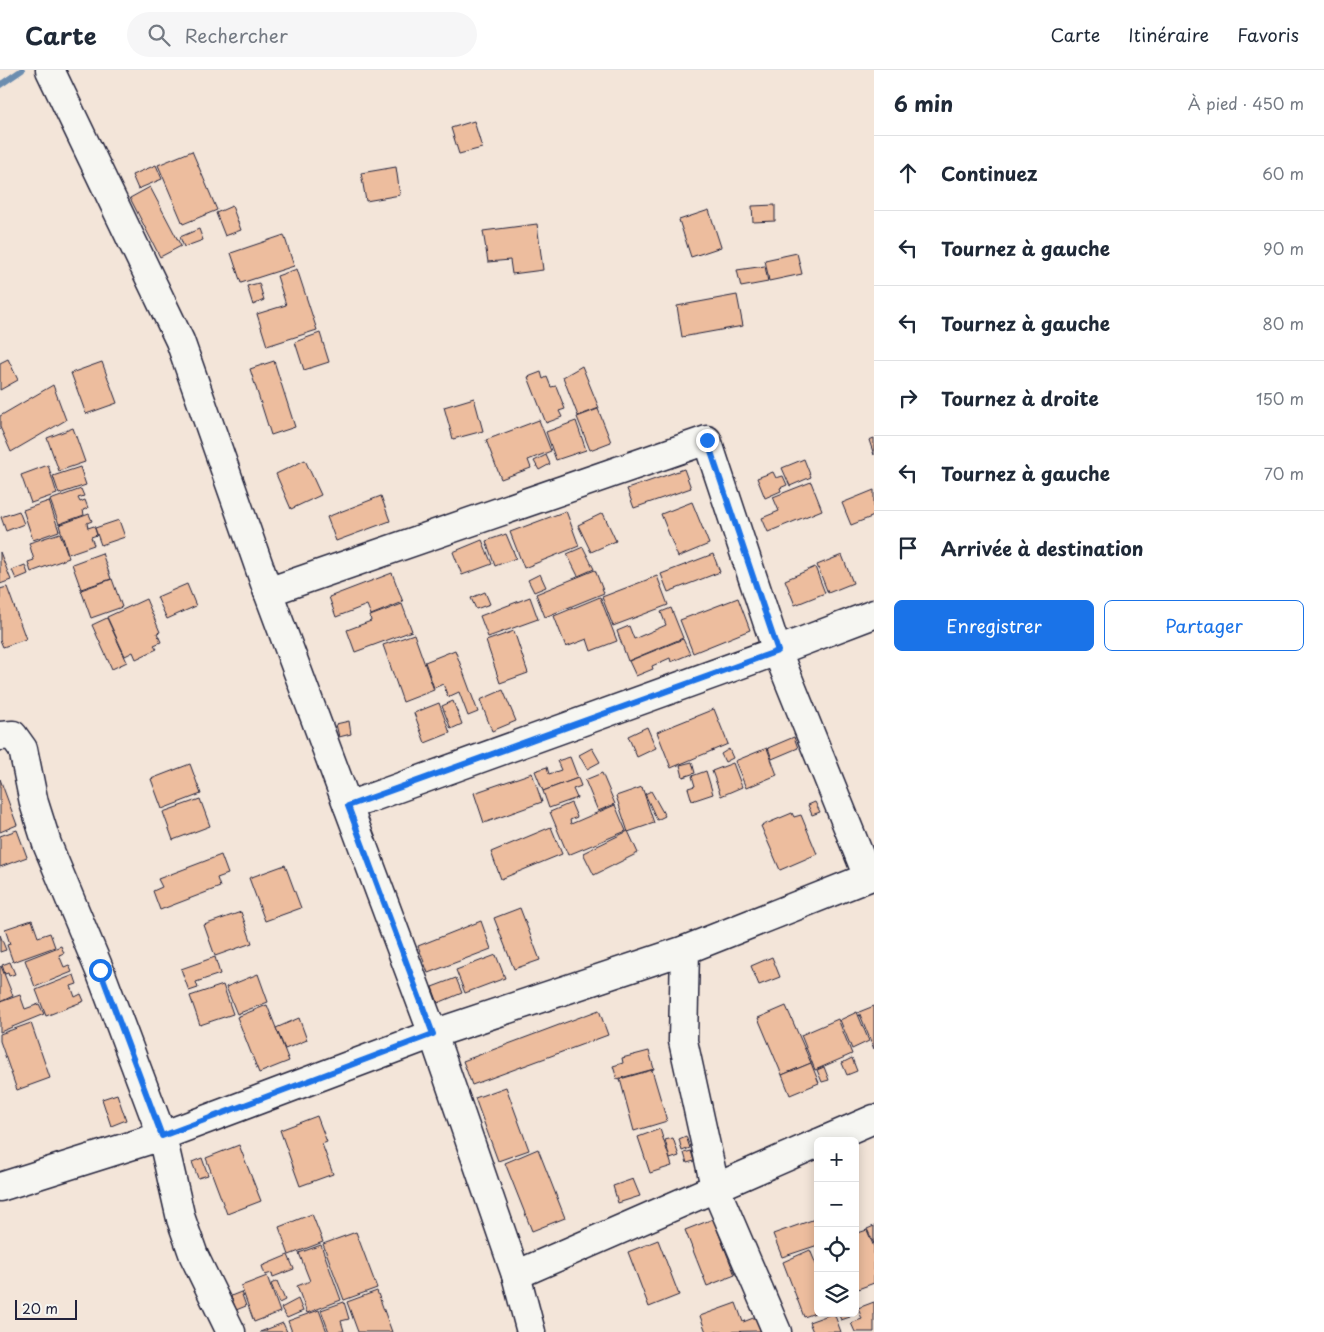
<!DOCTYPE html>
<html lang="fr">
<head>
<meta charset="utf-8">
<style>
	:root { --surface:#fff; --page:#f6f6f7; --text:#1f2937; --muted:#747a83; --line:#e0e1e3; --accent:#1a73e8 }
	body { margin:0; font-family:"Playpen Sans",sans-serif; background:var(--page); color:var(--text) }
	.controls { position:absolute; right:15px; bottom:15px; display:grid; overflow:hidden; border-radius:8px; box-shadow:0 2px 12px #0003 }
	.controls button { width:45px; height:45px; display:grid; place-items:center; padding:0; border:0; border-bottom:1px solid var(--line); background:var(--surface); color:var(--text); font:25px sans-serif }
	.scale { position:absolute; left:15px; bottom:12px; width:62px; box-sizing:border-box; padding-left:5px; border:2px solid #22223b; border-top:0; font-size:14px; line-height:18px; white-space:nowrap; color:#22223b; -webkit-text-stroke:4px #f6f6f2; paint-order:stroke }
	.stop { position:absolute; width:15px; height:15px; margin:-11px; border:4px solid #1a73e8; border-radius:50%; background:#fff }
	.stop.end { background:#1a73e8; border-color:#fff; box-shadow:0 1px 5px #0008 }
	.list { margin:0; padding:0; list-style:none }
	h2 { display:flex; justify-content:space-between; align-items:center; height:65px; margin:0; padding:0 20px; font-size:21px }
	h2 small { font-size:16px; font-weight:400; color:var(--muted) }
	.list li { display:grid; grid-template-columns:32px 1fr auto; gap:15px; align-items:center; box-sizing:border-box; height:75px; padding:0 20px; border-top:1px solid var(--line) }
	.list b { display:block; font-size:19px; white-space:nowrap }
	.list em { font-size:16px; font-style:normal; color:var(--muted) }
	.actions { display:flex; gap:10px; padding:15px 20px }
	.actions a { flex:1; padding:11px 0; border:1px solid var(--accent); border-radius:8px; text-align:center; font-size:18px; color:var(--accent) }
	.actions .main { background:var(--accent); color:#fff }
	.icon { flex:none; width:28px; height:28px; fill:none; stroke:currentColor; stroke-width:2; stroke-linecap:round; stroke-linejoin:round }
	.map { position:relative; flex:none; width:874px; height:1262px; overflow:hidden }
	header { display:flex; align-items:center; gap:30px; box-sizing:border-box; height:70px; padding:0 25px; background:var(--surface); border-bottom:1px solid var(--line) }
	header strong { font-size:24px }
	nav { display:flex; gap:28px; margin-inline-start:auto; font-size:18px }
	.search { width:350px; height:45px; background:var(--page); display:flex; align-items:center; gap:12px; box-sizing:border-box; padding:0 18px; border-radius:28px; color:var(--muted); font-size:19px }
	main { display:flex }
	aside { flex:1; background:var(--surface) }
	.map>svg:first-child { display:block }
</style>
</head>
<body>
<header>
<strong>Carte</strong>
<div class="search"><svg class="icon" aria-label="search" viewBox="0 0 24 24"><circle cx="10" cy="10" r="6"/><path d="M15 15l6 6"/></svg>Rechercher</div>
<nav><a>Carte</a><a>Itinéraire</a><a>Favoris</a></nav>
</header>
<main>
<div class="map">
<svg width="874" height="1262" viewBox="0 0 874 1262">
	<rect width="100%" height="100%" fill="#f3e5d9"/>
	<filter id="ink" filterUnits="userSpaceOnUse"><feTurbulence type="fractalNoise" baseFrequency=".02" numOctaves="2"/><feDisplacementMap in="SourceGraphic" scale="10" xChannelSelector="R" yChannelSelector="G"/><feConvolveMatrix kernelMatrix="1 2 1 2 8 2 1 2 1" color-interpolation-filters="sRGB"/></filter>
	<g filter="url(#ink)">
		<g fill="none" stroke-linecap="round" stroke-linejoin="round">
			<polyline stroke="#6c8daf" stroke-width="6" points="0,15 22,0"/>
		</g>
		<g fill="#edbd9e" stroke="#22223b">
			<polygon points="474,51 482,78 459,84 451,58"/>
			<polygon points="192,81 217,140 183,154 158,95"/>
			<polygon points="156,95 162,109 138,119 132,105"/>
			<polygon points="396,97 400,125 366,131 361,103"/>
			<polygon points="150,117 181,176 160,187 130,128"/>
			<polygon points="775,135 775,151 753,152 752,136"/>
			<polygon points="232,136 241,160 225,166 216,143"/>
			<polygon points="709,140 721,177 691,187 679,150"/>
			<polygon points="537,154 543,200 512,204 510,190 488,192 483,161"/>
			<polygon points="199,159 203,170 184,177 180,167"/>
			<polygon points="284,165 294,196 241,213 231,183"/>
			<polygon points="797,183 802,204 769,211 765,190"/>
			<polygon points="765,196 768,212 741,217 737,200"/>
			<polygon points="297,199 317,260 267,276 257,244 286,235 277,206"/>
			<polygon points="259,213 264,230 253,235 247,216"/>
			<polygon points="737,225 743,256 682,267 677,236"/>
			<polygon points="320,263 329,292 304,300 295,272"/>
			<polygon points="8,289 18,310 0,320 0,293"/>
			<polygon points="274,291 295,357 271,365 250,299"/>
			<polygon points="102,292 117,333 86,344 71,303"/>
			<polygon points="582,296 599,338 578,346 563,307"/>
			<polygon points="541,302 543,309 547,307 551,317 556,316 565,339 559,341 562,347 546,353 528,307"/>
			<polygon points="53,315 66,350 11,382 0,357 0,346"/>
			<polygon points="474,328 483,361 453,369 444,337"/>
			<polygon points="598,339 611,372 590,380 577,347"/>
			<polygon points="539,350 551,381 528,390 531,398 501,409 486,370"/>
			<polygon points="576,351 586,380 556,390 546,362"/>
			<polygon points="73,358 85,392 59,401 47,368"/>
			<polygon points="874,368 874,385 869,370"/>
			<polygon points="546,385 550,394 539,400 534,391"/>
			<polygon points="804,389 811,407 790,416 782,398"/>
			<polygon points="305,390 321,425 291,439 276,404"/>
			<polygon points="48,395 57,424 31,433 21,405"/>
			<polygon points="80,397 86,415 59,424 53,406"/>
			<polygon points="684,399 691,418 634,438 627,419"/>
			<polygon points="773,402 776,408 783,406 787,415 780,418 781,421 765,428 757,408"/>
			<polygon points="811,412 822,440 768,462 762,448 779,441 773,427"/>
			<polygon points="81,419 84,426 78,428 80,432 85,430 88,438 83,440 84,445 59,454 50,430"/>
			<polygon points="874,420 874,446 851,455 842,433"/>
			<polygon points="381,426 390,451 336,471 327,447"/>
			<polygon points="49,431 59,461 33,470 23,440"/>
			<polygon points="692,432 709,474 678,487 661,444"/>
			<polygon points="19,441 24,454 6,461 1,447"/>
			<polygon points="566,441 579,476 524,498 510,462"/>
			<polygon points="603,443 616,471 591,482 578,455"/>
			<polygon points="89,444 92,451 87,453 88,458 94,456 97,465 91,467 94,475 68,484 59,455"/>
			<polygon points="119,450 125,467 101,475 95,458"/>
			<polygon points="60,463 69,488 31,502 28,492 34,490 29,473"/>
			<polygon points="506,464 516,488 495,496 486,471"/>
			<polygon points="482,470 492,494 462,505 453,482"/>
			<polygon points="583,477 594,499 578,506 567,484"/>
			<polygon points="0,482 11,510 0,514"/>
			<polygon points="102,483 111,509 81,519 72,494"/>
			<polygon points="713,484 720,502 668,522 661,504"/>
			<polygon points="842,485 853,513 828,523 817,495"/>
			<polygon points="25,495 28,504 16,509 12,500"/>
			<polygon points="815,497 825,523 795,535 785,510"/>
			<polygon points="595,500 604,523 545,547 536,524"/>
			<polygon points="392,503 403,532 371,545 367,535 336,547 329,527"/>
			<polygon points="540,504 546,517 534,522 528,510"/>
			<polygon points="657,506 668,535 613,556 602,527"/>
			<polygon points="112,509 122,537 91,548 81,520"/>
			<polygon points="187,514 196,536 167,549 157,527"/>
			<polygon points="7,517 26,569 3,577 0,570 0,519"/>
			<polygon points="485,522 490,534 476,539 471,528"/>
			<polygon points="530,527 538,549 488,567 480,546"/>
			<polygon points="600,527 617,571 591,581 587,569 566,577 554,546"/>
			<polygon points="738,528 750,560 693,583 680,550"/>
			<polygon points="146,529 160,562 157,563 161,572 154,575 157,579 136,589 133,582 125,586 107,547"/>
			<polygon points="402,534 412,561 355,582 347,560 371,551 370,546"/>
			<polygon points="671,538 683,568 628,591 617,561 629,556 634,569 666,555 661,542"/>
			<polygon points="107,548 127,592 112,599 92,555"/>
			<polygon points="514,561 528,603 500,613 486,571"/>
			<polygon points="414,564 434,620 403,632 383,575"/>
			<polygon points="683,569 690,584 671,592 670,588 652,596 653,599 636,606 629,591"/>
			<polygon points="455,580 478,642 468,646 459,622 448,627 443,614 434,618 425,592"/>
			<polygon points="503,620 516,651 492,661 480,630"/>
			<polygon points="453,631 462,654 451,659 442,636"/>
			<polygon points="439,633 450,663 425,673 414,643"/>
			<polygon points="714,639 728,674 671,698 657,662"/>
			<polygon points="349,651 351,664 339,667 336,654"/>
			<polygon points="647,657 656,678 637,687 628,666"/>
			<polygon points="794,667 798,678 772,689 768,678"/>
			<polygon points="592,678 600,692 587,699 579,685"/>
			<polygon points="767,678 777,705 746,718 735,691"/>
			<polygon points="729,679 733,688 725,692 721,684"/>
			<polygon points="570,687 578,708 543,721 535,701 547,697 549,704 561,700 557,691"/>
			<polygon points="692,692 695,703 683,707 680,695"/>
			<polygon points="733,693 742,717 721,726 712,701"/>
			<polygon points="190,694 201,724 162,739 151,709"/>
			<polygon points="706,701 713,724 692,731 688,718 695,716 692,706"/>
			<polygon points="532,703 542,732 484,753 474,723"/>
			<polygon points="602,703 615,734 598,741 585,710"/>
			<polygon points="578,708 581,716 573,719 577,728 549,738 543,721"/>
			<polygon points="0,709 17,755 0,762"/>
			<polygon points="642,717 654,753 628,762 616,726"/>
			<polygon points="651,721 665,746 657,750 645,724"/>
			<polygon points="200,729 210,756 173,770 163,742"/>
			<polygon points="815,732 820,742 812,745 808,735"/>
			<polygon points="571,733 577,747 570,750 571,754 615,735 626,761 568,785 550,742"/>
			<polygon points="792,743 794,747 801,745 817,784 780,800 761,756"/>
			<polygon points="551,757 562,784 501,809 491,782"/>
			<polygon points="17,760 27,787 0,797 0,766"/>
			<polygon points="628,761 638,783 594,805 583,783"/>
			<polygon points="221,785 228,804 217,808 220,817 160,840 153,821 162,817 158,809"/>
			<polygon points="285,795 301,838 265,851 249,808"/>
			<polygon points="520,838 540,890 514,899 494,848"/>
			<polygon points="241,842 252,873 215,886 204,855"/>
			<polygon points="32,850 38,867 50,863 55,877 13,892 7,875 10,874 5,859"/>
			<polygon points="481,851 491,879 428,903 418,876"/>
			<polygon points="0,865 6,880 0,882"/>
			<polygon points="61,876 64,883 59,885 64,897 69,895 72,902 35,917 25,890"/>
			<polygon points="496,885 505,908 465,923 456,900"/>
			<polygon points="215,887 220,904 196,912 198,918 189,921 181,899"/>
			<polygon points="772,887 780,907 759,915 751,896"/>
			<polygon points="10,892 15,904 9,906 8,903 5,904 2,895"/>
			<polygon points="1,896 13,926 0,932 0,897"/>
			<polygon points="258,904 268,932 237,944 226,917"/>
			<polygon points="74,905 77,914 71,916 75,927 81,924 84,931 46,946 36,920"/>
			<polygon points="456,908 462,923 438,933 432,917"/>
			<polygon points="223,915 233,944 200,955 190,926"/>
			<polygon points="20,925 25,939 39,934 44,944 0,962 0,932"/>
			<polygon points="267,935 289,991 259,1003 237,947"/>
			<polygon points="786,936 811,993 782,1005 758,948"/>
			<polygon points="874,936 874,979 859,942"/>
			<polygon points="599,940 608,965 472,1015 463,991"/>
			<polygon points="857,942 869,971 852,979 840,950"/>
			<polygon points="299,948 307,970 285,979 276,958"/>
			<polygon points="838,949 852,984 815,1000 801,965"/>
			<polygon points="31,953 50,1008 17,1020 0,971 0,964"/>
			<polygon points="649,981 654,999 617,1009 613,996 623,993 622,988"/>
			<polygon points="852,988 857,1001 847,1005 842,993"/>
			<polygon points="811,993 819,1013 790,1025 782,1005"/>
			<polygon points="824,997 829,1010 822,1012 817,1000"/>
			<polygon points="652,1000 667,1051 634,1061 620,1009"/>
			<polygon points="506,1017 529,1080 498,1091 475,1028"/>
			<polygon points="117,1024 126,1050 111,1056 102,1029"/>
			<polygon points="317,1046 327,1072 322,1074 333,1104 300,1116 280,1060"/>
			<polygon points="660,1059 672,1096 650,1103 638,1067"/>
			<polygon points="686,1066 690,1078 682,1081 679,1069"/>
			<polygon points="673,1068 679,1086 670,1089 665,1070"/>
			<polygon points="239,1075 261,1131 227,1144 206,1088"/>
			<polygon points="538,1079 565,1148 532,1161 505,1093"/>
			<polygon points="691,1081 694,1091 687,1093 684,1083"/>
			<polygon points="202,1088 208,1105 198,1108 192,1092"/>
			<polygon points="633,1109 640,1126 618,1133 613,1116"/>
			<polygon points="312,1144 323,1172 289,1185 279,1157"/>
			<polygon points="713,1149 735,1205 707,1216 685,1160"/>
			<polygon points="815,1149 818,1159 818,1175 782,1187 773,1164"/>
			<polygon points="874,1156 874,1174 867,1159"/>
			<polygon points="867,1160 874,1177 874,1213 858,1219 855,1211 855,1164"/>
			<polygon points="356,1162 377,1218 344,1230 323,1174"/>
			<polygon points="658,1170 679,1225 649,1237 628,1182"/>
			<polygon points="321,1175 341,1230 307,1243 297,1216 310,1211 299,1183"/>
			<polygon points="810,1180 818,1199 818,1242 804,1247 783,1192"/>
			<polygon points="288,1185 294,1199 273,1207 272,1203 265,1205 262,1196"/>
			<polygon points="267,1206 280,1242 254,1252 241,1216"/>
			<polygon points="277,1211 285,1230 279,1233 271,1214"/>
			<polygon points="377,1221 392,1262 358,1262 347,1232"/>
			<polygon points="241,1222 246,1236 236,1240 231,1226"/>
			<polygon points="298,1229 303,1241 287,1248 281,1238"/>
			<polygon points="344,1232 349,1249 341,1251 344,1261 329,1262 321,1240"/>
			<polygon points="874,1232 874,1262 855,1262 851,1253 862,1249 858,1238"/>
			<polygon points="736,1233 743,1252 756,1247 761,1261 706,1262 700,1246"/>
			<polygon points="319,1240 327,1262 292,1262 288,1251"/>
			<polygon points="834,1243 841,1262 813,1262 809,1252"/>
			<polygon points="838,1243 848,1243 850,1247 841,1250"/>
			<polygon points="283,1253 287,1262 260,1262"/>
		</g>
		<g fill="none" stroke-linecap="round" stroke-linejoin="round">
			<defs>
				<g id="minor">
					<polyline points="50,0 180,271 268,522 433,964 516,1205 531,1262"/>
					<polyline points="268,522 707,370 777,581 868,807"/>
					<polyline points="0,666 13,665 23,679 34,733 47,774 100,901 162,1066 181,1149 194,1186 231,1262"/>
					<polyline points="348,736 777,581 874,544"/>
					<polyline points="823,1071 874,1049"/>
					<polyline points="0,1117 162,1066 433,964 685,880"/>
					<polyline points="516,1205 818,1073"/>
					<polyline points="777,1262 715,1117 683,971 685,880 874,805"/>
				</g>
			</defs>
			<use href="#minor" stroke="#22223b" stroke-width="31"/>
			<use href="#minor" stroke="#f6f6f2" stroke-width="28"/>
		</g>
	</g>
	<g fill="none" stroke-linecap="round" stroke-linejoin="round" filter="url(#ink)">
		<polyline stroke="#1a73e8" stroke-width="6" points="100,900 162,1066 433,964 348,736 778,581 707,370"/>
	</g>
</svg>
<div class="controls">
<button>+</button>
<button>−</button>
<button><svg class="icon" aria-label="locate" viewBox="0 0 24 24"><circle cx="12" cy="12" r="6"/><path d="M12 2v4M12 18v4M2 12h4M18 12h4"/></svg></button>
<button><svg class="icon" aria-label="layers" viewBox="0 0 24 24"><path d="M12 4l9 5-9 5-9-5zM3 14l9 5 9-5"/></svg></button>
</div>
<div class="scale">20 m</div>
<div class="stop" style="left:100px;top:900px"></div>
<div class="stop end" style="left:707px;top:370px"></div>
</div>
<aside>
<h2>6 min<small>À pied · 450 m</small></h2>
<ul class="list">
<li><svg class="icon" aria-label="ahead" viewBox="0 0 24 24"><path d="M12 20V5M6 11l6-6 6 6"/></svg><div><b>Continuez</b></div><em>60 m</em></li>
<li><svg class="icon" aria-label="left" viewBox="0 0 24 24"><path d="M17 20v-9H6M10 6l-5 5 5 5"/></svg><div><b>Tournez à gauche</b></div><em>90 m</em></li>
<li><svg class="icon" aria-label="left" viewBox="0 0 24 24"><path d="M17 20v-9H6M10 6l-5 5 5 5"/></svg><div><b>Tournez à gauche</b></div><em>80 m</em></li>
<li><svg class="icon" aria-label="right" viewBox="0 0 24 24"><path d="M7 20v-9h11M14 6l5 5-5 5"/></svg><div><b>Tournez à droite</b></div><em>150 m</em></li>
<li><svg class="icon" aria-label="left" viewBox="0 0 24 24"><path d="M17 20v-9H6M10 6l-5 5 5 5"/></svg><div><b>Tournez à gauche</b></div><em>70 m</em></li>
<li><svg class="icon" aria-label="arrive" viewBox="0 0 24 24"><path d="M6 21V4h12l-3 4 3 4H6"/></svg><div><b>Arrivée à destination</b></div></li>
</ul>
<div class="actions"><a class="main">Enregistrer</a><a>Partager</a></div>
</aside>
</main>
</body>
</html>
